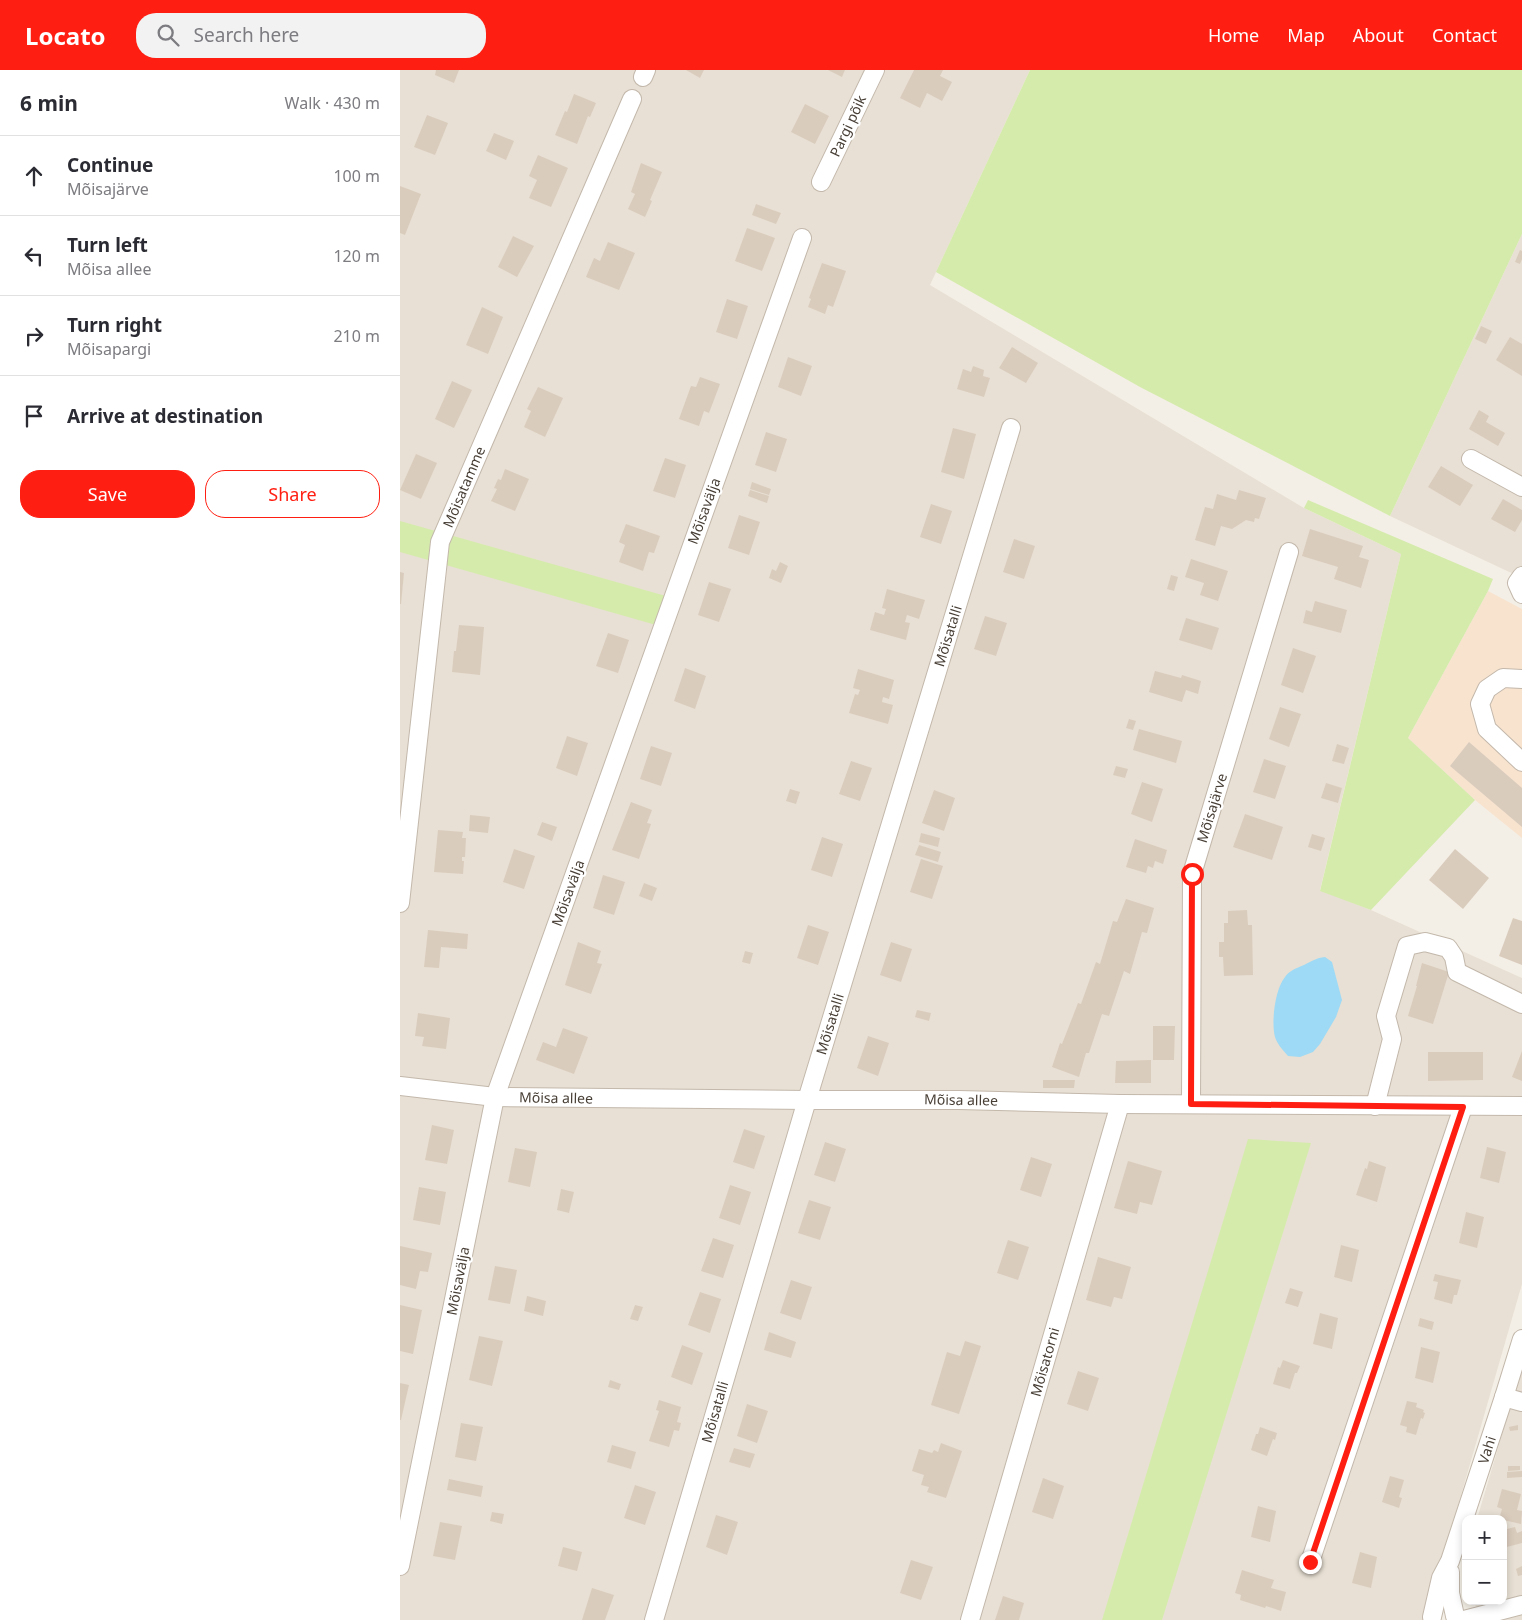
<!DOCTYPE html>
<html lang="en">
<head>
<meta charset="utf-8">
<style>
	:root { --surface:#fff; --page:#f2f2f3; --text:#2b2b33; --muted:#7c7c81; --line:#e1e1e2; --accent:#ff1f12 }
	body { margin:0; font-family:"Noto Sans",sans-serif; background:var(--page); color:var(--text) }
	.controls { position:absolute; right:15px; bottom:15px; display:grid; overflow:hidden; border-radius:10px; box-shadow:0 2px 8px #0003 }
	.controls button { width:45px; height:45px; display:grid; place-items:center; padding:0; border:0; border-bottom:1px solid var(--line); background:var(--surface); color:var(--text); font:25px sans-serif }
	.stop { position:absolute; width:15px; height:15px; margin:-11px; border:4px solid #ff1f12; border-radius:50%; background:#fff }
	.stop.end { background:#ff1f12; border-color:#fff; box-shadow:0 1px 5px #0008 }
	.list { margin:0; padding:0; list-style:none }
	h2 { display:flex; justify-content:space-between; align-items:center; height:65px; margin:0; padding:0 20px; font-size:21px }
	h2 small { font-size:16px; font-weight:400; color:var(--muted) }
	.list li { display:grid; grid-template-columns:32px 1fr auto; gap:15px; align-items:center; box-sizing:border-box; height:80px; padding:0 20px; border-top:1px solid var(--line) }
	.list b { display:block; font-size:19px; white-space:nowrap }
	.list p { margin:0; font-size:16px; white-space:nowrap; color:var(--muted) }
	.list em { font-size:16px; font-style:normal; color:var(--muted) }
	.actions { display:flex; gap:10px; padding:15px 20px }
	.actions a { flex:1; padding:11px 0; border:1px solid var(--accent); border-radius:20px; text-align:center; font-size:18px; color:var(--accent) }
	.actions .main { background:var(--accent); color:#fff }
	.icon { flex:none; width:28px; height:28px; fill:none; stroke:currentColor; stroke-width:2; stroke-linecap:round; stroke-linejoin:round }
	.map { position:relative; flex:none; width:1122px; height:1550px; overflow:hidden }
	header { display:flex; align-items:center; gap:30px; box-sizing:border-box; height:70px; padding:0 25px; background:var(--accent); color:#fff }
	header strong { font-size:24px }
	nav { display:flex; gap:28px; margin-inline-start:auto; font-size:18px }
	.search { width:350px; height:45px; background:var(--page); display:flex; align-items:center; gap:12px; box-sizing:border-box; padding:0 18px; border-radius:20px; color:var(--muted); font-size:19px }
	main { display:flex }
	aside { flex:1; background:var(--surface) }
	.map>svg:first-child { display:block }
</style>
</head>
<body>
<header>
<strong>Locato</strong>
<div class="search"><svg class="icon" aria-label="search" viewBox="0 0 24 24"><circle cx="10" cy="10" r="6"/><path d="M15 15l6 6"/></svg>Search here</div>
<nav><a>Home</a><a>Map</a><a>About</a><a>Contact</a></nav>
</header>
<main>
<aside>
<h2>6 min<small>Walk · 430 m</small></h2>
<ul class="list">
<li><svg class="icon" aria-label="ahead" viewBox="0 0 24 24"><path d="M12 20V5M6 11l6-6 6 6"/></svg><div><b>Continue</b><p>Mõisajärve</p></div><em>100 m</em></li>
<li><svg class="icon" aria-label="left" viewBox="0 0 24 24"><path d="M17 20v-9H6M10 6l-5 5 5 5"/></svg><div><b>Turn left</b><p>Mõisa allee</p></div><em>120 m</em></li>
<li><svg class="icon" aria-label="right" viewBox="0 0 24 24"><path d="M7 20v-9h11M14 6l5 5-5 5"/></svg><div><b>Turn right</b><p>Mõisapargi</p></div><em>210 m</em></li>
<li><svg class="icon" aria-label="arrive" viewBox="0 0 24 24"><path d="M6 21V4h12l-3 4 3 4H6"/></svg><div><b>Arrive at destination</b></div></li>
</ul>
<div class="actions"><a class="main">Save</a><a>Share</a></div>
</aside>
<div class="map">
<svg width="1122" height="1550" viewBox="0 0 1122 1550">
	<rect width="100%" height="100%" fill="#f4efe6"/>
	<g fill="#e8e0d4">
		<polygon points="0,0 630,0 530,215 904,438 1001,484 920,820 971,840 1122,908 1122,1214 1025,1550 0,1550"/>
		<polygon points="1122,164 1122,508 990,446"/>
		<polygon points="1122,1297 1122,1550 1081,1550 1074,1531 1103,1531 1103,1449 1077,1449"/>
	</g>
	<polygon fill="#f8e3cf" points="1088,521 1122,539 1122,768 1075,730 1008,668"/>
	<g fill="#d5ebac">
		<polygon points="630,0 1122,0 1122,164 990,446 740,317 536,202"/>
		<polygon points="908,430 1093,509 1088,521 1008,668 1075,730 971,840 920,821 1001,484 904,438"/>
		<polygon points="0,451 273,528 263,557 0,482"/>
		<polygon points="848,1069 911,1073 762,1550 702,1550"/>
	</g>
	<path fill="#9edaf5" d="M 925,887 L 932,892 L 942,930 L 936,947 L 920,974 L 913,982 L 900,987 L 888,986 C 883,980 877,974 875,967 C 871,952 875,919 885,907 C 890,900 897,898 904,895 C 912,891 916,888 925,887 Z"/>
	<g fill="#daccbd">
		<polygon points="36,0 59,0 54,13 35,5"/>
		<polygon points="286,0 304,0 300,8"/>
		<polygon points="428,0 445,0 442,7"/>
		<polygon points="514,0 543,0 540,6 552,12 542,31 527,23 520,38 500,28"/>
		<polygon points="174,24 196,33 190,47 188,46 177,74 155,65 165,41 167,42"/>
		<polygon points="405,34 429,46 415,74 391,62"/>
		<polygon points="27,45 48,53 35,85 14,77"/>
		<polygon points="94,63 114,71 106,90 86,81"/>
		<polygon points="138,85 168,98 151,137 129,128 137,110 129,106"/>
		<polygon points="241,93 262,102 250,130 252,131 245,147 228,139 235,124 231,122"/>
		<polygon points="0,116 21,124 5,165 0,163"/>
		<polygon points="356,134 381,143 376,154 352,145"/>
		<polygon points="347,158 375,168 362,201 335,191"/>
		<polygon points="113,166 134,176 117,207 98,197"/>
		<polygon points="208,172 235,183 219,220 186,207 194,188 200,191"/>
		<polygon points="1120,180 1122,181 1122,189 1120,194 1115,192"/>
		<polygon points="422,193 446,201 433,237 428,235 425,244 408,237 411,229 409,228"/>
		<polygon points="327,229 348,236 337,269 316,262"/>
		<polygon points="82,237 103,247 88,284 66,275"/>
		<polygon points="1081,256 1092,261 1086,274 1075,269"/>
		<polygon points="1110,267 1122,274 1122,306 1096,290"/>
		<polygon points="612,277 638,293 626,313 599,298"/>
		<polygon points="388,287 412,296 401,326 378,317"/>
		<polygon points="573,296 584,300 583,306 590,308 584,327 557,319 563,299 571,302"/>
		<polygon points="300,307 320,314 309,343 304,341 299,356 279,349 291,316 296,317"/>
		<polygon points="52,311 72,320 54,358 35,349"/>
		<polygon points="138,317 163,328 145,367 124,357 131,341 127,339"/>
		<polygon points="1079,340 1089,346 1086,352 1105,363 1098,376 1069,359"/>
		<polygon points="553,358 576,364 564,409 541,402"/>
		<polygon points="366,362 387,369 376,402 355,395"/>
		<polygon points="16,384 37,393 21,429 0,420"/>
		<polygon points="265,388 286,395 275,428 253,421"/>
		<polygon points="1041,396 1073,415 1060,436 1028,417"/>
		<polygon points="105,399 129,409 115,441 91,431 97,419 94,418 98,409 101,410"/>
		<polygon points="352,412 371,419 369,425 350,419"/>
		<polygon points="350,420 369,426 367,433 348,426"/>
		<polygon points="839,420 866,428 859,449 855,448 854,452 846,450 832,459 821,456 815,476 795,470 805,437 813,439 817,424 836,430"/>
		<polygon points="1103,429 1122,440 1122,450 1115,462 1091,449"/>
		<polygon points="531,434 552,441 541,474 520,467"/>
		<polygon points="339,445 360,452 349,485 328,478"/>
		<polygon points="226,454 260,466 254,483 249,482 243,501 219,492 225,475 219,472"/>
		<polygon points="910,459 963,476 959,487 969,490 961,518 934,509 938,497 902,486"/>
		<polygon points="614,469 635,476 624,509 603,502"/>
		<polygon points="791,489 828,501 818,531 800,525 804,513 785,507"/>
		<polygon points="380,492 388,496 381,513 369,508 372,499 376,501"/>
		<polygon points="0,502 4,503 1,534 0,534"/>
		<polygon points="771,505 778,507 774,521 767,519"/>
		<polygon points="309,512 331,519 319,552 298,545"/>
		<polygon points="487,519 525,530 519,549 507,545 505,552 510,553 506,570 470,560 475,542 484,545 486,539 482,538"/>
		<polygon points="915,531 947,540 941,563 903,553 906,540 912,542"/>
		<polygon points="585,546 607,553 596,586 574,579"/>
		<polygon points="786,548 819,558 812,580 779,570"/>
		<polygon points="59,555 84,557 80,605 52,602 54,581 56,581"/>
		<polygon points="208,563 229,570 218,603 196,596"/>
		<polygon points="893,578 916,586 903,623 881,615"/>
		<polygon points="285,598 306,606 295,639 274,631"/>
		<polygon points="458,599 494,610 489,629 483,627 482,632 493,635 488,654 449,643 455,624 458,625 460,620 453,618"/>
		<polygon points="755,601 781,608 782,605 801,611 798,624 786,620 782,632 749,622"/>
		<polygon points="880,637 901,644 889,677 869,669"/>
		<polygon points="729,649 736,651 733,660 726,658"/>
		<polygon points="739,659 782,671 776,693 733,680"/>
		<polygon points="167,666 188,673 177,706 156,698"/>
		<polygon points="1069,672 1122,718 1122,757 1050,696"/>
		<polygon points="937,674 949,678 944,694 932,691"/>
		<polygon points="251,676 272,683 261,716 240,709"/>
		<polygon points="864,689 886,696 875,729 853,722"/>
		<polygon points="451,691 472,698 460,731 439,724"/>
		<polygon points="716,696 728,699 725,708 713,705"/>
		<polygon points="742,712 763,719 752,752 731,744"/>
		<polygon points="926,713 942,718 938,733 921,728"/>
		<polygon points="390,719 400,722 396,734 386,731"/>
		<polygon points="534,720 555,728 544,761 522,753"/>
		<polygon points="231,732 252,740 247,753 251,754 239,789 212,780"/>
		<polygon points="845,744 883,757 872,790 833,777"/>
		<polygon points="70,745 90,747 88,763 69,761"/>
		<polygon points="142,752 157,757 152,771 137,765"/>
		<polygon points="38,760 63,762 62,768 66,768 65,787 62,787 62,791 64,791 63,804 34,802"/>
		<polygon points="521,763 540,768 538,777 519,772"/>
		<polygon points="912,764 925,768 921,781 908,777"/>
		<polygon points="422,767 443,774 432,807 411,800"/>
		<polygon points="735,769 767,780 763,794 755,791 753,798 748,796 746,803 726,797"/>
		<polygon points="519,775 541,782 538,792 515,785"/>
		<polygon points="114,779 135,786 124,819 103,812"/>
		<polygon points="1055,779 1089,808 1063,839 1029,810"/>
		<polygon points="521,789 543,796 532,829 510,822"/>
		<polygon points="203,805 225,812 214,845 193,838"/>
		<polygon points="244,813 257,818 252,831 239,826"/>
		<polygon points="726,829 754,838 747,863 742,862 730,904 724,901 709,946 702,944 689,983 686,983 679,1007 652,997 660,973 662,974 678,933 681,934 696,892 700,894 713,851 717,852"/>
		<polygon points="847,840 848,855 852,855 853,905 824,906 823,887 819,887 819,872 824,872 824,853 828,853 828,841"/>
		<polygon points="1113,848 1122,851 1122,895 1099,886"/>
		<polygon points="408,855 429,862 418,895 397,888"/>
		<polygon points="28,860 68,864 67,879 41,877 39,898 24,897"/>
		<polygon points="178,872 201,881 197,893 202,894 191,924 165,915"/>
		<polygon points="491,872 512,879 501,912 480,905"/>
		<polygon points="345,881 353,883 350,894 342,892"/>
		<polygon points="1022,893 1049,902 1033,954 1008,946 1017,916 1016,916"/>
		<polygon points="517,940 531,943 529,951 515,947"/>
		<polygon points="18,943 50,948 46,979 22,976 24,967 15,966"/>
		<polygon points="753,956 775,956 774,990 753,990"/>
		<polygon points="163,958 188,967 174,1004 136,990 143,972 156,977"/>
		<polygon points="468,966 489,973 478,1006 457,998"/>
		<polygon points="1122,981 1122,1011 1112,1007"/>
		<polygon points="1028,982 1083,982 1083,1010 1028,1011"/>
		<polygon points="751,990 751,1013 715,1013 716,991"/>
		<polygon points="643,1010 675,1010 674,1018 643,1018"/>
		<polygon points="32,1055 54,1060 47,1094 25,1090"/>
		<polygon points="344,1059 365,1066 354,1099 333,1092"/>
		<polygon points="425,1072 446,1079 435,1112 414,1105"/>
		<polygon points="1087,1077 1106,1082 1099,1113 1080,1108"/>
		<polygon points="115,1078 137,1082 130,1117 108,1112"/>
		<polygon points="631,1087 652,1094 641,1127 620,1120"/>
		<polygon points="728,1091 762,1101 752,1135 740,1132 737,1144 714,1138"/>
		<polygon points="969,1091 986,1097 977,1132 956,1125 965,1098 967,1099"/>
		<polygon points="330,1115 351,1122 340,1155 319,1148"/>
		<polygon points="19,1117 46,1122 40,1155 13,1150"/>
		<polygon points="161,1119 174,1122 169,1143 157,1140"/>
		<polygon points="409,1130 431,1137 420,1170 398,1163"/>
		<polygon points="1066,1142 1084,1147 1077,1178 1059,1173"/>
		<polygon points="313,1168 334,1175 323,1208 301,1201"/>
		<polygon points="608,1170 629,1177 618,1210 597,1203"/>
		<polygon points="941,1175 959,1180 952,1212 934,1207"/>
		<polygon points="0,1176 32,1183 28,1202 20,1201 16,1219 0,1215"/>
		<polygon points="698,1187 731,1197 722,1229 714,1227 711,1237 686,1230"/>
		<polygon points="95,1196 117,1200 110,1234 88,1230"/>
		<polygon points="1035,1204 1061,1210 1057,1225 1054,1225 1052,1234 1034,1229 1038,1212 1033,1211"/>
		<polygon points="391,1210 412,1217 401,1250 380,1243"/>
		<polygon points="890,1218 903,1222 898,1237 885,1233"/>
		<polygon points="300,1222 321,1229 310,1263 288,1255"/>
		<polygon points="127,1226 146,1231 143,1246 124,1241"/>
		<polygon points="0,1235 22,1240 13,1284 0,1281"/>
		<polygon points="235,1235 243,1237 238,1251 230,1249"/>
		<polygon points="920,1243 938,1248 932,1279 913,1274"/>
		<polygon points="1020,1248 1034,1252 1032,1260 1018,1256"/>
		<polygon points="369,1262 396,1272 391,1288 364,1280"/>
		<polygon points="79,1266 103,1271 92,1316 69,1310"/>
		<polygon points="565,1271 581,1276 559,1344 531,1335 547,1282 560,1286"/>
		<polygon points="282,1275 303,1283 292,1315 271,1307"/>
		<polygon points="1021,1277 1040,1282 1033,1313 1015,1308"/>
		<polygon points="883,1290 900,1296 897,1303 895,1303 890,1319 873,1314 878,1297 880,1298"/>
		<polygon points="678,1301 699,1308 688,1341 667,1334"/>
		<polygon points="210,1310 221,1314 219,1320 208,1317"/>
		<polygon points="0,1313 9,1315 1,1350 0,1350"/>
		<polygon points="259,1330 281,1337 277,1352 281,1353 279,1361 274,1360 269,1377 249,1371 259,1341 256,1340"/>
		<polygon points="1007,1331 1017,1333 1016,1337 1024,1340 1023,1342 1025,1343 1023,1349 1021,1348 1016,1365 1006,1362 1007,1357 1000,1355"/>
		<polygon points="347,1334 368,1341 357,1373 337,1366"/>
		<polygon points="61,1353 83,1357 76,1391 55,1387"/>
		<polygon points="1118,1355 1118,1360 1110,1361 1109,1357"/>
		<polygon points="860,1357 877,1363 875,1370 873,1369 867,1386 851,1380 856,1364 858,1364"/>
		<polygon points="541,1373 562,1381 546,1428 527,1422 529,1417 521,1415 524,1405 512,1401 519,1379 532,1383 534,1380 538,1382"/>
		<polygon points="212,1375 236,1382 231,1399 207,1392"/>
		<polygon points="334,1378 355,1384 350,1398 329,1392"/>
		<polygon points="1108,1396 1120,1396 1120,1400 1108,1401"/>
		<polygon points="1122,1401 1122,1407 1107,1408 1107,1402"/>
		<polygon points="990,1406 1004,1410 999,1427 1002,1428 999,1438 982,1432"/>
		<polygon points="643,1408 664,1416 653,1449 632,1442"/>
		<polygon points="49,1409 83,1416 81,1427 47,1420"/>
		<polygon points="235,1415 256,1422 245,1455 224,1448"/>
		<polygon points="1102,1419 1121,1424 1117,1440 1122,1441 1121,1454 1099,1449 1102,1439 1097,1437"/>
		<polygon points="858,1436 876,1441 870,1472 851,1467"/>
		<polygon points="92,1442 104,1444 102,1454 90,1451"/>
		<polygon points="316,1445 338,1452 327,1485 306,1477"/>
		<polygon points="40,1452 62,1456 55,1490 33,1486"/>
		<polygon points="1115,1457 1117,1463 1122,1461 1122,1473 1103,1478 1103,1460"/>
		<polygon points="163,1477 182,1482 177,1501 158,1496"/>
		<polygon points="960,1482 977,1487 971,1518 952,1513"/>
		<polygon points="511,1490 533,1497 521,1530 500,1523"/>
		<polygon points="1122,1496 1122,1505 1118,1506 1116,1499"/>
		<polygon points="842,1500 874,1510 871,1518 886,1522 881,1541 866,1536 865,1538 840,1530 841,1525 835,1523"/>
		<polygon points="192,1518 214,1525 205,1550 182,1550"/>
		<polygon points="603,1526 624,1533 619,1550 595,1550"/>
	</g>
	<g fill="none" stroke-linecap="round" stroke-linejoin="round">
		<defs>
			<g id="minor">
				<polyline points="243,7 246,0"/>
				<polyline points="421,112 475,0"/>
				<polyline points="1071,389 1122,417"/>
				<polyline points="1122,506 1117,513 1122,524"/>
				<polyline points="1122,609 1103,608 1087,619 1080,634 1087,659 1122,692"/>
				<polyline points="0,833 40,472 232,29"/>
				<polyline points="0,1016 95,1027 407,1030 559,1030 720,1034 1122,1036"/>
				<polyline points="791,1034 792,804 889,482"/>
				<polyline points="975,1036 992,969 986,946 1007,876 1025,872 1048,878 1054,887 1057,902 1122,934"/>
				<polyline points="1104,1327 1122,1332"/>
				<polyline points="910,1492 1063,1037"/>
				<polyline points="0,1496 95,1027 402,168"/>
				<polyline points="1050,1502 1050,1523 1055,1546"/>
				<polyline points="1032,1547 1041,1508 1050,1491 1104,1327 1122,1269"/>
				<polyline points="254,1550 407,1030 611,358"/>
				<polyline points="570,1550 720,1034"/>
				<polyline points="1064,1550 1122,1535"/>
			</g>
		</defs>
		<use href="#minor" stroke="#c3b8ab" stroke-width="20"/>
		<use href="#minor" stroke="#fff" stroke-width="18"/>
	</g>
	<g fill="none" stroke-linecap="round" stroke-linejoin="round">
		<polyline stroke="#ff1f12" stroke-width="6" points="792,804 791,1034 1063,1037 910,1492"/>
	</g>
	<g text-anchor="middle" stroke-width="4.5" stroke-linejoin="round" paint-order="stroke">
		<g font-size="14" fill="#473e35" stroke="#fff">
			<text transform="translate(448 56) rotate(-65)" y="5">Pargi põik</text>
			<text transform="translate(64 417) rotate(-67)" y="5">Mõisatamme</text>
			<text transform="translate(304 441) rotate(-70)" y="5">Mõisavälja</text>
			<text transform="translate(548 566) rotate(-73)" y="5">Mõisatalli</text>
			<text transform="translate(812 738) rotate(-73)" y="5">Mõisajärve</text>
			<text transform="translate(168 823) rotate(-70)" y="5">Mõisavälja</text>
			<text transform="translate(430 954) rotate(-73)" y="5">Mõisatalli</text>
			<text transform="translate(156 1028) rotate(1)" y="5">Mõisa allee</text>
			<text transform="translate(561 1030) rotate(1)" y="5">Mõisa allee</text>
			<text transform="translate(58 1211) rotate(-79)" y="5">Mõisavälja</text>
			<text transform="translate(645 1292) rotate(-74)" y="5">Mõisatorni</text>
			<text transform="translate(315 1342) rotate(-74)" y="5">Mõisatalli</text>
			<text transform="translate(1087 1380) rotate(-72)" y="5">Vahi</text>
		</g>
	</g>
</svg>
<div class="controls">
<button>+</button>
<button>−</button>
</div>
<div class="stop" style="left:792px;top:804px"></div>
<div class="stop end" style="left:910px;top:1492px"></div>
</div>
</main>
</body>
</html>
